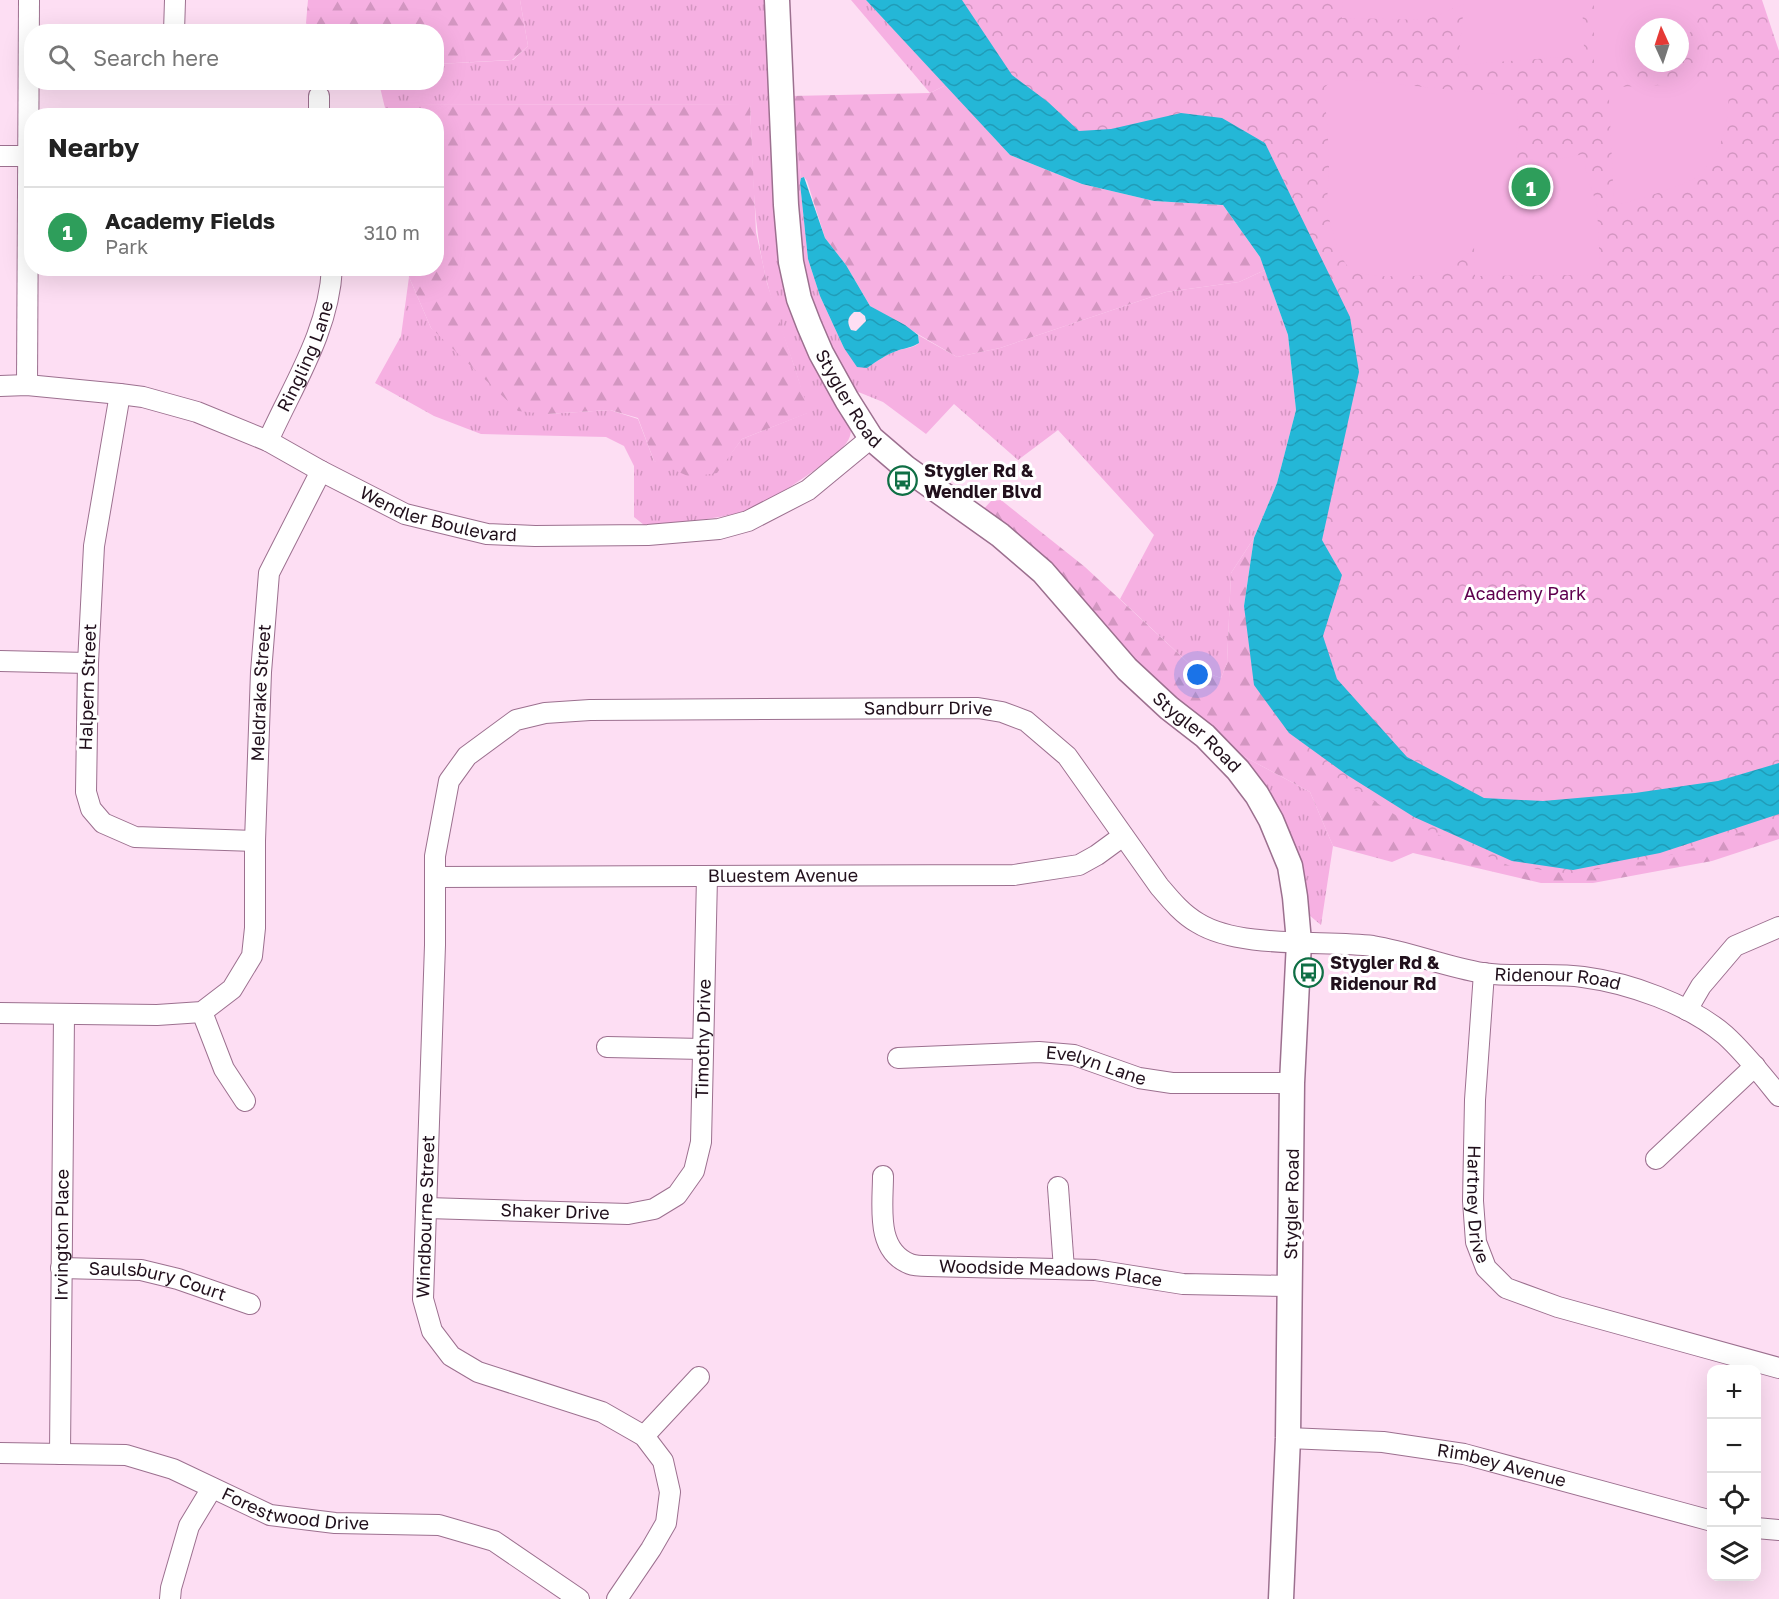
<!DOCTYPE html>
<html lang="en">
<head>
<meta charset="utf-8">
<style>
	:root { --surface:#fff; --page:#f2f2f2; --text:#222; --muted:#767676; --line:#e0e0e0; --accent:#1a73e8 }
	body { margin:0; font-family:"Golos Text",sans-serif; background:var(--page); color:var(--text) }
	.controls { position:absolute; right:18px; bottom:18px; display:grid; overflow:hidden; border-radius:12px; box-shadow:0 6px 24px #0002 }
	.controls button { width:54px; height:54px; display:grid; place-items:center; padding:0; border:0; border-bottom:2px solid var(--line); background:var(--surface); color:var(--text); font:30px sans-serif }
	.compass { position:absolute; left:1635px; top:18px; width:54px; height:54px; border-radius:50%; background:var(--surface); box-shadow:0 6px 24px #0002; rotate:357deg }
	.you { position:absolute; left:1198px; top:675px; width:21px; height:21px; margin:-15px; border:4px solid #fff; border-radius:50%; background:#1a73e8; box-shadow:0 0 0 9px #1a73e833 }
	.badge { display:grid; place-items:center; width:39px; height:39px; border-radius:50%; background:var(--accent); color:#fff; font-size:20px; font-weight:700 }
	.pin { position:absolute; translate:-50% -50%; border:3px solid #fff; box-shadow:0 2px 6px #0006 }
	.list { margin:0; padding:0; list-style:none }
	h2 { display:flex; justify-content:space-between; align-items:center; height:78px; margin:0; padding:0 24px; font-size:26px }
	h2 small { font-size:20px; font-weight:400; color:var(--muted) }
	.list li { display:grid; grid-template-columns:39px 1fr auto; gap:18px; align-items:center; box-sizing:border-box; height:90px; padding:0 24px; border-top:2px solid var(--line) }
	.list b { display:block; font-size:22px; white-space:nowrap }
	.list p { margin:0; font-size:20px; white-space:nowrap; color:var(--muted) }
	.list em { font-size:20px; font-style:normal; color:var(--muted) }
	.icon { flex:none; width:33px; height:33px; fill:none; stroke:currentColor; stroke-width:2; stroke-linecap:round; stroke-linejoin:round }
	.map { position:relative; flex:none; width:1779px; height:1599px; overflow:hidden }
	.search { position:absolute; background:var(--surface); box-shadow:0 6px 24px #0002; left:24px; top:24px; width:420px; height:66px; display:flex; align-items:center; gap:15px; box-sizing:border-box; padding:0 21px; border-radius:24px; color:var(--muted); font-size:22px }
	.panel { position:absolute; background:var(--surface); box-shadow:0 6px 24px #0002; left:24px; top:108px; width:420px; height:168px; border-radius:24px }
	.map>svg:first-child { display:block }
</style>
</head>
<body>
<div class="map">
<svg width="1779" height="1599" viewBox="0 0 1779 1599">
	<defs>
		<pattern id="grass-tufts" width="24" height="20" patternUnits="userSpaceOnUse" patternTransform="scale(1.5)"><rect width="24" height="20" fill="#f6b0e2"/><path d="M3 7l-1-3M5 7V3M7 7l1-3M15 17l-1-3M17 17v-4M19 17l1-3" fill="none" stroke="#d396c1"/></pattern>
		<pattern id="forest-firs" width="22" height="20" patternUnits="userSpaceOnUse" patternTransform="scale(1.5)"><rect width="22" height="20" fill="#f6b0e2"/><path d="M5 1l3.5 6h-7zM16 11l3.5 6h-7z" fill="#d396c1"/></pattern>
		<pattern id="park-crowns" width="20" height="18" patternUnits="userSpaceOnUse" patternTransform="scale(1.5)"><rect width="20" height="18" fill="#f6b0e2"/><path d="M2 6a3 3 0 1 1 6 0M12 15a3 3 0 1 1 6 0" fill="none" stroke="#d396c1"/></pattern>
		<pattern id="water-waves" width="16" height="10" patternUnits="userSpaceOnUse" patternTransform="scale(1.5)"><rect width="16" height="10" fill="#24b7d7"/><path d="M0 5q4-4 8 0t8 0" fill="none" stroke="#209cb8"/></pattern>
	</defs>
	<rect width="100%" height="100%" fill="#fddef3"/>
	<g fill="url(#grass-tufts)">
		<path d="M 520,0 L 770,0 L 779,227 L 851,420 C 851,428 852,435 847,442 C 839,456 770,502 754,508 C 721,520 679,522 644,525 L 634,517 L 634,466 L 624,446 L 606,437 L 481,434 L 434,416 L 375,383 L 401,336 L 409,277 L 431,328 L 547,414 L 610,410 L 638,419 L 654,461 L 716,473 L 742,439 L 807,413 C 798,368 778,327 767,282 C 752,224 753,165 750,105 L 384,104 L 379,83 L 436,82 L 437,64 L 513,60 L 528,46 Z"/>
		<polygon points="851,0 866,0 946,85 930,93"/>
		<path d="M 791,96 L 801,178 L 800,183 L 808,259 L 820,296 L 844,348 L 867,368 C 877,361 887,354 899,350 C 906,348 913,348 919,343 L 918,335 L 957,357 L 1000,348 L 1166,292 L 1239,282 L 1265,270 L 1288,335 L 1296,410 L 1277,483 L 1254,538 L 1231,573 L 1227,663 L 1221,678 L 1195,669 L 1120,599 L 1154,535 L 1058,430 L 1018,460 L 954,404 L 926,434 L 883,402 L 851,389 L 823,338 L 799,259 Z"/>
		<polygon points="1241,755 1310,792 1333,846 1321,925 1309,915 1301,864 1284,818"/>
	</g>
	<g fill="url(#forest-firs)">
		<polygon points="308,0 520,0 528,46 512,60 437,64 436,32 310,31 306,23"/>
		<polygon points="946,85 1010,155 1082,184 1154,201 1223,205 1260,257 1265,270 1239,282 1166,292 1000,348 957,357 870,306 846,265 825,238 807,181 804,177 801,178 791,96 930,93"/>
		<polygon points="384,104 750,105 756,232 767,283 803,393 808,413 742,439 717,473 690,477 654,461 638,418 610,410 547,414 518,411 431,328 409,277 408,269 436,268 436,116 387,115"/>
		<polygon points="1001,500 1085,567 1195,669 1221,678 1227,663 1231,573 1254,538 1244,606 1779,814 1779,839 1712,861 1593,883 1541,883 1413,853 1392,862 1333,846 1310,792 1241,755 1134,662 1103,622 1041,558 980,513 991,501"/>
	</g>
	<path fill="url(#park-crowns)" fill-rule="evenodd" d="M 899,0 L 1762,0 L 1779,51 L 1779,820 L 1661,858 L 1572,874 L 1510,866 L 1400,818 L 1307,758 L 1270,623 L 1316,391 L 1253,204 L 1075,151 ZM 1644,27 L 1680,27 L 1680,63 L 1644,63 Z"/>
	<g fill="#f6b0e2">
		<polygon points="1343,0 1582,0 1584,48 1576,56 1458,65 1464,4 1426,20 1342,18"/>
		<polygon points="1594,0 1708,0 1693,30 1680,41 1680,27 1644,27 1644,63 1650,63 1638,68 1594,69"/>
		<path d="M 1334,78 L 1515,96 L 1519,130 L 1514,166 L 1506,189 L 1532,167 L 1553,160 L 1584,154 L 1586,172 L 1597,206 L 1600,268 L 1592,275 L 1475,276 L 1474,246 C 1459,268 1434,277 1407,276 C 1390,276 1367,278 1352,270 C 1340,263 1330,226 1328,212 C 1326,197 1329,181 1329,166 C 1329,140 1326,114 1324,88 Z"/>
		<path d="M 1728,82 C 1730,111 1727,139 1710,162 C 1706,167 1702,173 1698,176 C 1678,189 1637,199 1614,206 L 1609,98 L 1618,87 Z"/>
	</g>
	<g fill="url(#water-waves)" fill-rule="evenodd">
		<polygon points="866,0 962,0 1012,75 1048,102 1079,131 1111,129 1181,113 1222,118 1265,143 1350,317 1359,372 1322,540 1342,575 1323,636 1337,679 1407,757 1484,798 1543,801 1635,793 1718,781 1779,763 1779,814 1660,853 1573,870 1512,861 1414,817 1347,775 1289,733 1254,685 1244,606 1254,538 1277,483 1296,410 1288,335 1260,257 1223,205 1154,201 1082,184 1010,155"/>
		<path d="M 804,177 L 825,238 L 846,265 L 870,306 L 905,325 L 918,335 L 919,343 C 913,347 906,348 899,350 C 887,354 877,361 867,368 L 857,367 L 844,348 L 820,296 L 808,259 L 800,183 L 801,178 ZM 854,312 L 860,312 L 865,316 L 866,321 L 856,331 L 851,330 C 847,322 847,318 854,312 Z"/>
	</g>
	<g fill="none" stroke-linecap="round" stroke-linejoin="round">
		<defs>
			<g id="minor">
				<polyline points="174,32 175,0"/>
				<polyline points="319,116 319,96"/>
				<polyline points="0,156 28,156"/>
				<polyline points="27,385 29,0"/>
				<path id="s1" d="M 0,386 L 27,385 L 120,394 L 143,397 L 197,412 L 268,441 L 321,471 L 405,514 L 487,534 L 535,536 L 648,535 L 719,529 L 748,521 L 808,490 L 871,438"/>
				<polyline points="120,394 94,546 88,663 86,792 91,809 103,823 135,837 255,841"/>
				<path id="s2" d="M 268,441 C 293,385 329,331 332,268"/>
				<polyline points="0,661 88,663"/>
				<path id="s3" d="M 435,877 L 1014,875 L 1079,865 L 1097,855 L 1123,836"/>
				<path id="s4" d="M 1484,973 L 1475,1100 L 1473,1201 L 1476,1242 L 1486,1268 L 1506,1288 L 1558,1307 L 1779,1368"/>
				<polyline points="1687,1010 1701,986 1735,946 1779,927"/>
				<polyline points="202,1012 224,1069 245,1101"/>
				<path id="s5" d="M 0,1013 L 157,1015 L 202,1012 L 232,989 L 252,956 L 255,928 L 255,841 L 261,672 L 269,573 L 321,471"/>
				<polyline points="607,1047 703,1049"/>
				<path id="s6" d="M 898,1058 L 1039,1052 L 1074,1055 L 1139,1078 L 1172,1083 L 1292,1083"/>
				<polyline points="1656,1159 1755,1066"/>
				<path id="s7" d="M 883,1176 C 883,1206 875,1250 910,1264 C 915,1266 923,1266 928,1266 L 1095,1270 L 1183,1284 L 1290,1286"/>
				<polyline points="1058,1187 1064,1269"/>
				<path id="s8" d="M 427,1208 L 628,1214 L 654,1209 L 677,1195 L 694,1171 L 701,1142 L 707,877"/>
				<path id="s9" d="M 61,1268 L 141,1270 L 178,1279 L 250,1304"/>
				<polyline points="644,1436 699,1377"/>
				<path id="s10" d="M 1288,1438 L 1383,1442 L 1464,1454 L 1712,1521"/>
				<path id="s11" d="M 0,1453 L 126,1455 L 173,1469 L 270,1515 L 335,1523 L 439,1525 L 494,1541 L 579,1599"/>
				<path id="s12" d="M 60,1454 L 64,1015"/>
				<polyline points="1756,1528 1779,1530"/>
				<polyline points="170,1599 171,1588 189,1526 212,1488"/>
				<path id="s13" d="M 617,1599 L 651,1549 L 666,1523 L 670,1492 L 663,1461 L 644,1436 L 602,1412 L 478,1372 L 451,1356 L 432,1331 L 423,1299 L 435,945 L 435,856 L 449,781 L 467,756 L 516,720 L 545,713 L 590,710 L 978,708 L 1002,712 L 1026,721 L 1067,756 L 1159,886 C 1170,899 1182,914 1198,923 C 1240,949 1323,940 1373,946 C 1410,952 1446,967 1483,973 C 1516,978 1550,972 1583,977 C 1629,983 1689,1004 1725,1035 C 1745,1053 1762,1075 1779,1096"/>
			</g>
			<g id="major">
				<path id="s14" d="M 777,0 L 786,205 L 791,262 L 799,299 L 809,325 L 821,353 L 847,400 L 871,438 L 906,468 L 1000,535 L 1043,572 L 1127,669 L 1169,708 L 1205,736 L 1238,770 L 1257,795 L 1271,820 L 1290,866 L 1295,897 L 1299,942 L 1292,1083 L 1288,1438 L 1281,1599"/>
			</g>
		</defs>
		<use href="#minor" stroke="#9c708f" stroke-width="22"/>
		<use href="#major" stroke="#9c708f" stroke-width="27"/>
		<use href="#minor" stroke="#fff" stroke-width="20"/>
		<use href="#major" stroke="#fff" stroke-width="24"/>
	</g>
	<defs>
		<symbol id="bus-ring" viewBox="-11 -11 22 22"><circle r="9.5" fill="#fff" stroke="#0f6f45" stroke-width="1.5"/><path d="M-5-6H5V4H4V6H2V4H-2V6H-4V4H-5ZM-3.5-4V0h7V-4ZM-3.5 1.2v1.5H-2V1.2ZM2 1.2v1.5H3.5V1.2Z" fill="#0f6f45"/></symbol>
	</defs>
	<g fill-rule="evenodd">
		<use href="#bus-ring" x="886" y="464" width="33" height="33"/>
		<use href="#bus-ring" x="1292" y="956" width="33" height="33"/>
	</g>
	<g text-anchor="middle" stroke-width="6" stroke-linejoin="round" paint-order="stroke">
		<g font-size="18" fill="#21101c" stroke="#fff">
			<text dy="6" stroke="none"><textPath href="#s2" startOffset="93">Ringling Lane</textPath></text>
			<text dy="6" stroke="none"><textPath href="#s14" startOffset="412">Stygler Road</textPath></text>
			<text dy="6" stroke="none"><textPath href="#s1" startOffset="464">Wendler Boulevard</textPath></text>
			<text transform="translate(88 687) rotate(-88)" y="6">Halpern Street</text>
			<text dy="6" stroke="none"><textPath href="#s5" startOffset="542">Meldrake Street</textPath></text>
			<text dy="6" stroke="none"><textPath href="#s13" startOffset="1484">Sandburr Drive</textPath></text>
			<text dy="6" stroke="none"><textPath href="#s14" startOffset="898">Stygler Road</textPath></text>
			<text dy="6" stroke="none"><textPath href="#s3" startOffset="348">Bluestem Avenue</textPath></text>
			<text dy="6" stroke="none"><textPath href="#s13" startOffset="2217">Ridenour Road</textPath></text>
			<text dy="6" stroke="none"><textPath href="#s8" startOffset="417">Timothy Drive</textPath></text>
			<text dy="6" stroke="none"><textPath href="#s6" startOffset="200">Evelyn Lane</textPath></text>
			<text transform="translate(1292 1204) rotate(-89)" y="6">Stygler Road</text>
			<text dy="6" stroke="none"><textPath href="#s4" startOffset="232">Hartney Drive</textPath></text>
			<text dy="6" stroke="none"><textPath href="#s8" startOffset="128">Shaker Drive</textPath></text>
			<text dy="6" stroke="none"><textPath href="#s13" startOffset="542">Windbourne Street</textPath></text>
			<text dy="6" stroke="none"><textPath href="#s12" startOffset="219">Irvington Place</textPath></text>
			<text dy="6" stroke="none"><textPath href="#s7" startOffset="240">Woodside Meadows Place</textPath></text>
			<text dy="6" stroke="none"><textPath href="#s9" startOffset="98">Saulsbury Court</textPath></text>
			<text dy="6" stroke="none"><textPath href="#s10" startOffset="216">Rimbey Avenue</textPath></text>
			<text dy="6" stroke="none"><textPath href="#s11" startOffset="306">Forestwood Drive</textPath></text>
		</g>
		<g font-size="18" font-weight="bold" fill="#21101c" stroke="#fff" text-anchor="start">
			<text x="924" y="477">Stygler Rd &amp;<tspan x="924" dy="21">Wendler Blvd</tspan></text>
			<text x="1330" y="969">Stygler Rd &amp;<tspan x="1330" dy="21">Ridenour Rd</tspan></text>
		</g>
		<g font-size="18" fill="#5f004f" stroke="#fff">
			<text x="1525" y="600">Academy Park</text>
		</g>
	</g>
</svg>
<div class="controls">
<button>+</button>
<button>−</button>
<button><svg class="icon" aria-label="locate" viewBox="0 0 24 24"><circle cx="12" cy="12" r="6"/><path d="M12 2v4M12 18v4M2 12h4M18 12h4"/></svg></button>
<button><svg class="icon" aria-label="layers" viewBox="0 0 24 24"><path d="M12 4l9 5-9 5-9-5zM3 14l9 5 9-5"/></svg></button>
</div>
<svg class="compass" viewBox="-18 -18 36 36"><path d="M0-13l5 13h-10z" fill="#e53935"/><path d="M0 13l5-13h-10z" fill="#767676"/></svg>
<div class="you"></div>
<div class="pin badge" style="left:1531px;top:187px;background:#2e9e5b">1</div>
<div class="search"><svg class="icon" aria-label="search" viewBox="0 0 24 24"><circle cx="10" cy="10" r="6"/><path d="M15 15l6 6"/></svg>Search here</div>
<section class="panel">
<h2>Nearby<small></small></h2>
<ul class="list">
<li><span class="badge" style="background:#2e9e5b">1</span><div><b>Academy Fields</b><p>Park</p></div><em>310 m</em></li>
</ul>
</section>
</div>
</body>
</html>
